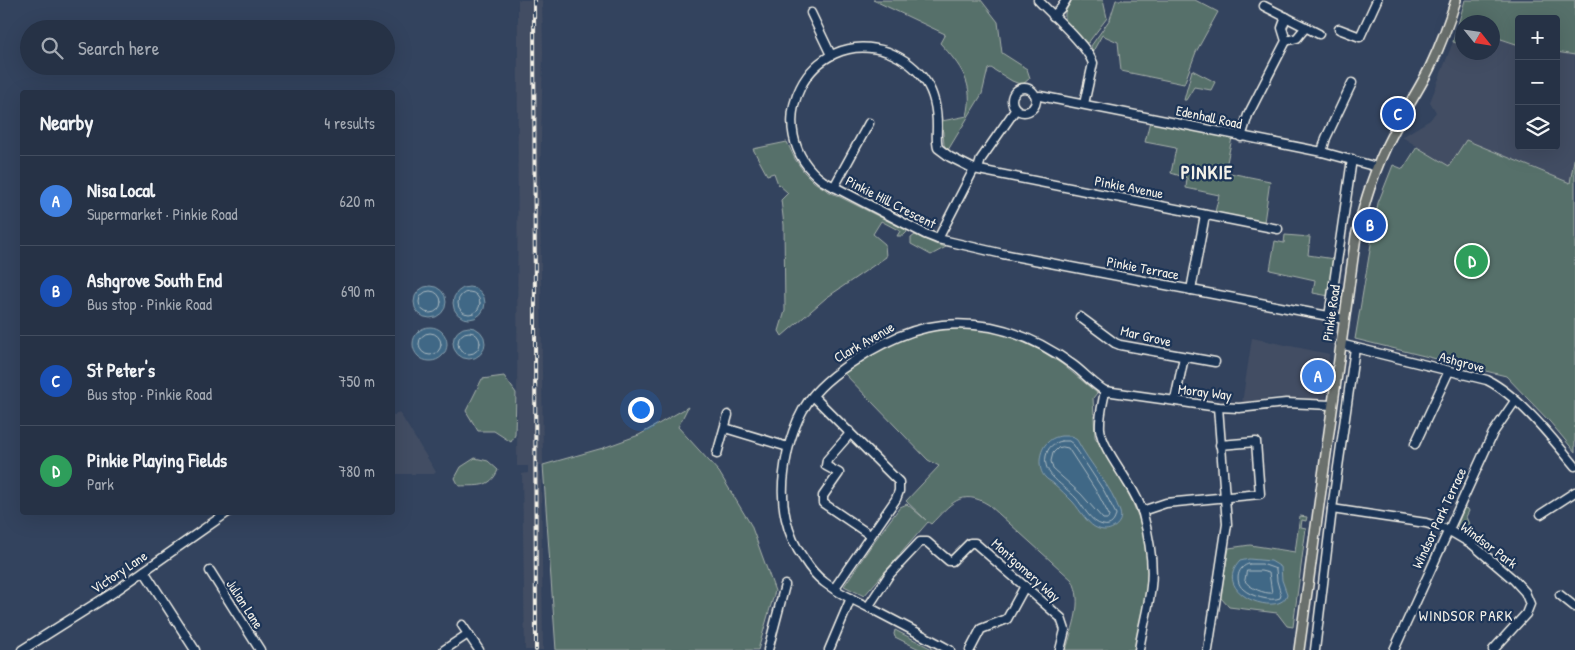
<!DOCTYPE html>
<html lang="en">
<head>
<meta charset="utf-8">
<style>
	:root { --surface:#263246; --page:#2e3a4d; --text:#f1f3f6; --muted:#a4aab3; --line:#424d5f; --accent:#e797bd }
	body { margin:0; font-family:"Patrick Hand",sans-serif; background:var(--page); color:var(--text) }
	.controls { position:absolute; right:15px; top:15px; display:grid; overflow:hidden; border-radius:5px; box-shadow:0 5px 20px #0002 }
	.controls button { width:45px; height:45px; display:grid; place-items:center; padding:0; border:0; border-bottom:1px solid var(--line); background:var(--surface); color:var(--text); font:25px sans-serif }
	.compass { position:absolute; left:1455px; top:15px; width:45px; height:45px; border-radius:50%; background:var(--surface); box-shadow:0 5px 20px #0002; rotate:120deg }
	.you { position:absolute; left:640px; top:409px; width:18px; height:18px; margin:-12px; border:4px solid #fff; border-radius:50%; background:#1a73e8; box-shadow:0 0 0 8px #1a73e833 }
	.badge { display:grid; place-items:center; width:32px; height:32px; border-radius:50%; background:var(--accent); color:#fff; font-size:16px; font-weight:700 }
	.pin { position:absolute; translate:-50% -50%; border:2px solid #fff; box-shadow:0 1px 5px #0006 }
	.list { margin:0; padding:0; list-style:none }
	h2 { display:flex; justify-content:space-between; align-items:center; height:65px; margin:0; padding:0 20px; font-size:21px }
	h2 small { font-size:16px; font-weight:400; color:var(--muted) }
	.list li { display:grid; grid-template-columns:32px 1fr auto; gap:15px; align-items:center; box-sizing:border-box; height:90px; padding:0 20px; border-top:1px solid var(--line) }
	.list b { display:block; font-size:19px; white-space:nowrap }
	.list p { margin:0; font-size:16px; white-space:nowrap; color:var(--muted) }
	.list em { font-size:16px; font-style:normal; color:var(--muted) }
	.icon { flex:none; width:28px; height:28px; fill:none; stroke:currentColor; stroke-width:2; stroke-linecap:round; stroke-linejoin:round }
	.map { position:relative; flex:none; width:1575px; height:650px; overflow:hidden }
	.search { position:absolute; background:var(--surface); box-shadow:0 5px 20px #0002; left:20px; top:20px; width:375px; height:55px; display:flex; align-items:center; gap:12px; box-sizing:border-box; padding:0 18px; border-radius:28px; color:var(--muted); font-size:19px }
	.panel { position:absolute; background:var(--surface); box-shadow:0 5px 20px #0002; left:20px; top:90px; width:375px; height:425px; border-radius:5px }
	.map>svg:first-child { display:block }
</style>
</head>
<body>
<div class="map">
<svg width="1575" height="650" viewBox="0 0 1575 650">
	<rect width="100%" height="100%" fill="#33435e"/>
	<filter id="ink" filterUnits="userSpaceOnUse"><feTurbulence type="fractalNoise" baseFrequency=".02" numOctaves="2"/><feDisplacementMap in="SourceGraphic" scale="10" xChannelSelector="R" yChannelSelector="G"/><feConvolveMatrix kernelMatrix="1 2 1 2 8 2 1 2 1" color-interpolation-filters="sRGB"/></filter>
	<g filter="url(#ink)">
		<g fill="#424d63">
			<polygon points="518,0 542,0 543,52 540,182 543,465 538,465 538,472 541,473 543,650 525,650 522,474 528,473 528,466 517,466"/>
			<polygon points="1495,37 1519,45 1519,146 1556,146 1556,52 1575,55 1575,154 1571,183 1466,140 1449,166 1402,137 1430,120 1436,112 1430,102 1453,42 1462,44 1462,52 1492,52 1493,38"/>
			<polygon points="1252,338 1329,354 1326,400 1276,397 1242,403"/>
			<polygon points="399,412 436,472 434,474 393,474 393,416"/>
		</g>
		<g fill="#576f6b" stroke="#a6b0aa">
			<path d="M 873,0 L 981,0 L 998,22 L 1002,53 L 1027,69 L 1030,78 L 1022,85 L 1012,81 L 991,68 L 988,69 L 982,94 L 948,150 L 944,145 L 942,121 L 967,116 C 975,84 961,66 940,43 L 945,34 Z"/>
			<path d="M 1072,0 L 1103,0 L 1107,18 L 1088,43 C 1079,42 1063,24 1065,14 C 1065,10 1070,4 1072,0 Z"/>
			<polygon points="1116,0 1195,0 1218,12 1196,52 1184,84 1121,71 1118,42 1102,35 1092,53 1091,46 1110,19"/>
			<polygon points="1465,0 1575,0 1575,55 1556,52 1556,19 1519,19 1519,45 1495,37 1493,38 1492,22 1462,22 1462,44 1453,42"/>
			<polygon points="1192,70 1215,82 1211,90 1194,87 1186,100 1184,100"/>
			<polygon points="1150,121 1232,138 1225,172 1270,181 1264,222 1215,212 1219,195 1186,188 1187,178 1171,173 1176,148 1145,142"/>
			<polygon points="1466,140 1570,183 1575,154 1575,452 1550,422 1506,376 1355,339 1378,203 1393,165 1403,169 1417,147 1449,166"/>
			<polygon points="787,142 795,159 804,172 814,182 828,191 906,230 907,232 903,236 897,236 900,231 881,221 873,234 885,244 886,257 826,298 782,336 779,331 785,311 784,225 781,200 788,193 778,184 774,173 767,175 753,149"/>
			<polygon points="915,235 935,244 946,247 931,255 911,244 911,238"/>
			<polygon points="1285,235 1310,237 1308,255 1334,259 1329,296 1313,293 1315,280 1270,270 1275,241 1284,243"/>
			<path d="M 970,327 L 1023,339 L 1062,364 L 1097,393 L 1093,398 L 1095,437 L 1130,496 L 1142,526 L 1146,543 L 1148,560 L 1147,586 L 1136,650 L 1066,650 C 1072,628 1084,602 1072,580 L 989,505 C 961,487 950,505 931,524 L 928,522 L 864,596 L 844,586 L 873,543 L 900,507 L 907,504 L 926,520 L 906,501 L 939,466 L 928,460 L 843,372 L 896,341 L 931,331 Z"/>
			<polygon points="504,376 516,393 515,435 511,442 494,431 478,431 466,411 482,379"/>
			<polygon points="688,407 678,427 719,472 751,525 775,591 758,650 556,650 543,465 603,448 639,435"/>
			<path d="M 475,458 L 488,461 L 498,470 C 490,489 477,485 459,486 L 455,478 L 461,467 Z"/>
			<polygon points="1464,508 1468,509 1469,511 1466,517 1469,524 1473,529 1470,537 1461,532 1457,526"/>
			<polygon points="1300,516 1307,517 1306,521 1302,520 1301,527 1306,528 1293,627 1287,626 1277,613 1229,607 1220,597 1229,548 1250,545 1295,552"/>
			<polygon points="895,630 934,650 921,650 895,637 894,634"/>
		</g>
		<g fill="#3f6886" stroke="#879fad">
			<circle cx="430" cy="302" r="16"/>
			<circle cx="469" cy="303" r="16"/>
			<circle cx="469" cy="343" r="16"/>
			<circle cx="430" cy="344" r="17"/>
			<path d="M 1061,436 L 1071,436 L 1077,440 C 1089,463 1112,487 1120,512 C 1124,524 1110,533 1099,529 C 1088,526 1081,511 1073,502 C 1067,496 1060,489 1054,484 C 1051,481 1047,480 1045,477 C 1037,469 1039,449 1048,442 C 1052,438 1056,437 1061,436 Z"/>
			<path d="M 1249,559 L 1271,561 L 1281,567 L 1282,580 L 1287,594 C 1282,619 1209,594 1240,561 Z"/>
		</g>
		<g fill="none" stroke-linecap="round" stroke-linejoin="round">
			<g stroke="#acbac1" stroke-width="1">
				<circle cx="430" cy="302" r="11"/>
				<circle cx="469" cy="303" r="11"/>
				<circle cx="469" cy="343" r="11"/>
				<circle cx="430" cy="344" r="11"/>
				<path d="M 1062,441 L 1069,441 L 1073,444 L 1104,491 L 1116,514 C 1115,521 1111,527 1103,525 C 1091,523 1083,506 1076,498 C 1064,485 1042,475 1046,456 C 1048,447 1053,443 1062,441 Z"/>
				<polygon points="1063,447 1068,448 1098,494 1109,515 1108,519 1103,519 1081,494 1053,469 1051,461 1053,453 1058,448"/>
				<path d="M 1249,564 L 1262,564 L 1276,569 L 1277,581 L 1281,595 L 1280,598 C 1271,602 1250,596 1243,589 C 1234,581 1238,566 1249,564 Z"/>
				<path d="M 1247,571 L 1261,571 L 1269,573 L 1272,593 C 1265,594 1249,588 1245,581 Z"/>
			</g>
			<defs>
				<g id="minor">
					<path d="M 1038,0 C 1053,16 1086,44 1093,63 L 1084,104"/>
					<polyline points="1264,6 1319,34"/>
					<polyline points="811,13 831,55"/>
					<polyline points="1053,16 1061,8 1066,0"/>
					<polyline points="1339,29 1360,37 1377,0"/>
					<polyline points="1286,41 1297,38 1306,27"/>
					<circle cx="1024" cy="100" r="12"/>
					<polyline points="1036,97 1040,96 1322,152 1377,167"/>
					<polyline points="1241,137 1248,115 1286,41 1282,28 1286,17"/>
					<polyline points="1322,152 1326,138 1352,83"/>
					<polyline points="978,169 981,159 1016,109"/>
					<polyline points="834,187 869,123"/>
					<path d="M 1278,229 L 974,169 L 950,157 L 938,148 C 936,141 937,133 937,126 C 937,111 934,94 926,82 C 917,68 903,58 888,52 C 808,25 756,131 823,181 L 925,234 L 938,239 L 1003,254 L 1344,319"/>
					<polyline points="938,239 974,169"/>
					<polyline points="1191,290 1205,215"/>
					<polyline points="1080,317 1115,343 1120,345 1215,362"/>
					<polyline points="1329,317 1352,159"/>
					<path d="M 1340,344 L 1487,380 C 1519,396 1552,438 1575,466"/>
					<path d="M 1105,391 C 1103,403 1099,416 1100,429 C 1103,453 1135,485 1143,514 C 1149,537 1154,562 1151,586 C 1149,607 1142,629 1139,650"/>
					<polyline points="813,396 899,482 899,491 896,499 834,589"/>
					<polyline points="1175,400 1184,357"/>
					<polyline points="725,428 788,447"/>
					<polyline points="849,431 848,436 827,460 826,466 839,473 823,496 823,503 870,535"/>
					<polyline points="1415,444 1449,371"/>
					<polyline points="717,454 728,415"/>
					<polyline points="1332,509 1426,523 1448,530 1472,544 1514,580 1525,592 1530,604 1526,614 1493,650"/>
					<polyline points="1142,511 1166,503 1260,494 1256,442 1220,445"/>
					<polyline points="1541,514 1575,492"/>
					<polyline points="144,571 195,650"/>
					<polyline points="210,571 260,650"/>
					<polyline points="1560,595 1575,607"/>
					<polyline points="868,607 889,575 920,542 927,542 949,561 952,561 970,543 975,543 1061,618 1065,630 1060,650"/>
					<polyline points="462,625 479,650"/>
					<polyline points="22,650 114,592 228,512"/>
					<polyline points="444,650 468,634"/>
					<polyline points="768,650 785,585"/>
					<polyline points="829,650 851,598"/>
					<path d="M 950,650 C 924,636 897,622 870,608 C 854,600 838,593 824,582 C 816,576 809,567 804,559 C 786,535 780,503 784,473 C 787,446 796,414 815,393 C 830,376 849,364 868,352 C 909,328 943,319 991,327 C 1021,333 1049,347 1073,365 C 1084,373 1093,384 1105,391 L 1218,407 L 1239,408 L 1286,403 L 1332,405"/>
					<polyline points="970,650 981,629 1007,619 1025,586"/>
					<polyline points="1208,650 1227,524 1218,407"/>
					<polyline points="1315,650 1332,509 1355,348"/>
					<polyline points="1394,650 1493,433 1515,401"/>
				</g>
				<path id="major" d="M 1299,650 L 1356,236 C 1365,201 1375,167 1392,135 C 1404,111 1420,89 1431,65 C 1441,44 1449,22 1456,0"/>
			</defs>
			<use href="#minor" stroke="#f4f1e8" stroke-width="11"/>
			<use href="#major" stroke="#f4f1e8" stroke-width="12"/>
			<use href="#minor" stroke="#1d3557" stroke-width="8"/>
			<use href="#major" stroke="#6b706d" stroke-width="9"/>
			<defs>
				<polyline id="rail" points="534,0 536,650"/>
			</defs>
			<use href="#rail" stroke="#f4f1e8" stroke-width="4"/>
			<use href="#rail" stroke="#1d3557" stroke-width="2" stroke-dasharray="5.5" stroke-linecap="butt"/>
		</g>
	</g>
	<g text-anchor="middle" stroke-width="4.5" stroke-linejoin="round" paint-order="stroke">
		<g font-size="14" fill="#f4f1e8" stroke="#1d3557">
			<text transform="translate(1209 117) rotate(12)" y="5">Edenhall Road</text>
			<text transform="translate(1129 187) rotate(11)" y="5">Pinkie Avenue</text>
			<text transform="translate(891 202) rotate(27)" y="5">Pinkie Hill Crescent</text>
			<text transform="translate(1143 268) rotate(11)" y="5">Pinkie Terrace</text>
			<text transform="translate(1331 313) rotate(-82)" y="5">Pinkie Road</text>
			<text transform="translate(1146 336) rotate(13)" y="5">Mar Grove</text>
			<text transform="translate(864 342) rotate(-30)" y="5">Clark Avenue</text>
			<text transform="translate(1462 362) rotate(15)" y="5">Ashgrove</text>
			<text transform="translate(1205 392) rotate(7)" y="5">Moray Way</text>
			<text transform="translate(1439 518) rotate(-65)" y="5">Windsor Park Terrace</text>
			<text transform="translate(1489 545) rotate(37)" y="5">Windsor Park</text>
			<text transform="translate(1026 570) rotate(42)" y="5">Montgomery Way</text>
			<text transform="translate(119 572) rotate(-34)" y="5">Victory Lane</text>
			<text transform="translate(245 604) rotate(57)" y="5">Julian Lane</text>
		</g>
		<g font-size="15" letter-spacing="1" fill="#f4f1e8" stroke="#1d3557">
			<text x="1466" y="621">WINDSOR PARK</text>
		</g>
		<g font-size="19" font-weight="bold" letter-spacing="1" fill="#f4f1e8" stroke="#1d3557">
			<text x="1207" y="179">PINKIE</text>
		</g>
	</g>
</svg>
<div class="controls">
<button>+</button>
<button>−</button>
<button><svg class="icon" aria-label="layers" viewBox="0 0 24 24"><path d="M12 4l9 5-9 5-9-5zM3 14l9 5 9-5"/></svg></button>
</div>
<svg class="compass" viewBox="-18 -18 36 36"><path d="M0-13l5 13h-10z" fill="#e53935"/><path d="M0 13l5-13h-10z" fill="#a4aab3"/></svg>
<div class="you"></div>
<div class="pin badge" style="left:1318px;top:376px;background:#3f7fe0">A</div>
<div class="pin badge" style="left:1370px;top:225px;background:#1a4fb4">B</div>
<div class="pin badge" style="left:1398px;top:114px;background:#1a4fb4">C</div>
<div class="pin badge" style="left:1472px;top:261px;background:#2e9e5b">D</div>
<div class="search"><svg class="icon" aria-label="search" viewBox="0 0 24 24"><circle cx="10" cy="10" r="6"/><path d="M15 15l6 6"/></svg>Search here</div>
<section class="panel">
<h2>Nearby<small>4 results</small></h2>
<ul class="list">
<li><span class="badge" style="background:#3f7fe0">A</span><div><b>Nisa Local</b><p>Supermarket · Pinkie Road</p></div><em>620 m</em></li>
<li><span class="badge" style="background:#1a4fb4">B</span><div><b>Ashgrove South End</b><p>Bus stop · Pinkie Road</p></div><em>690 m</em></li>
<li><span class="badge" style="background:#1a4fb4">C</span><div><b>St Peter's</b><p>Bus stop · Pinkie Road</p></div><em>750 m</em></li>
<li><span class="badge" style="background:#2e9e5b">D</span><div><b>Pinkie Playing Fields</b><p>Park</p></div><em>780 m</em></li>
</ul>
</section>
</div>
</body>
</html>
